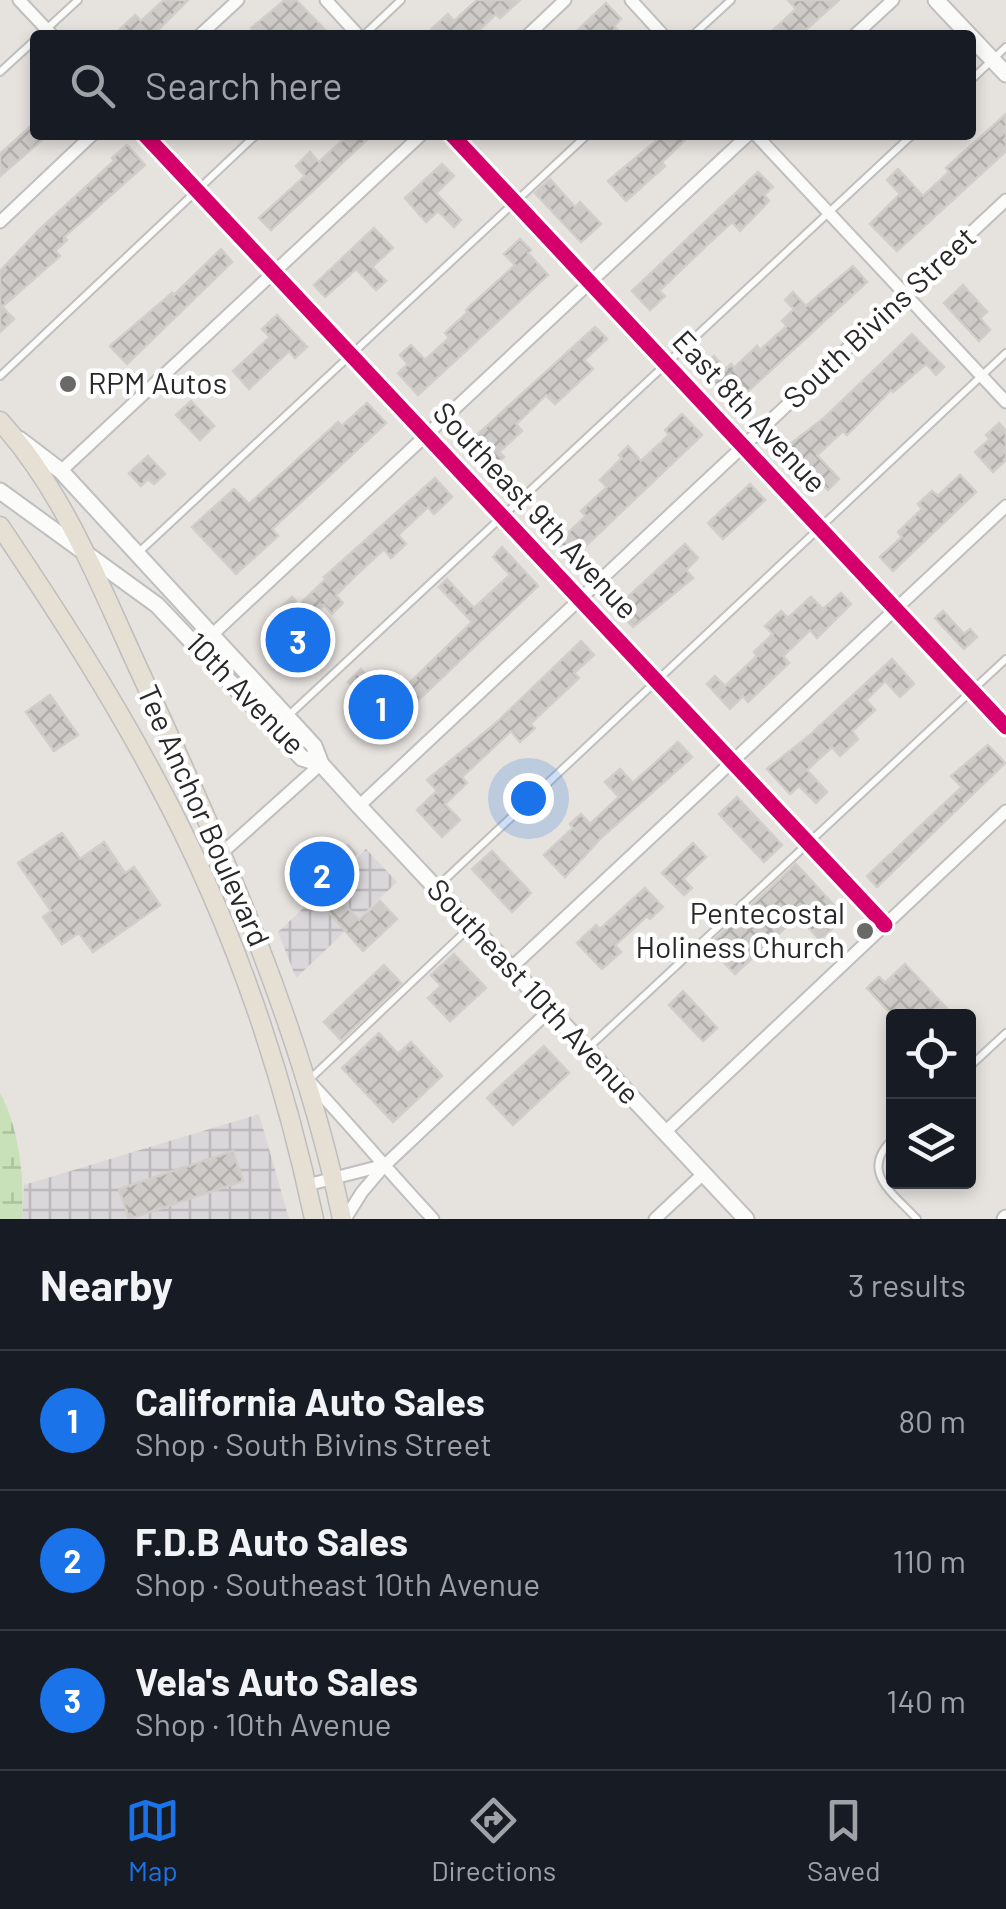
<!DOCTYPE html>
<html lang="en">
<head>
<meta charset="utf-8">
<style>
	:root { --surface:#171b24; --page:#242831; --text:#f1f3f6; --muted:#9ea1a6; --line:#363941; --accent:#1a73e8 }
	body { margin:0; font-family:Barlow,sans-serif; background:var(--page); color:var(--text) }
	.controls { position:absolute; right:30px; bottom:30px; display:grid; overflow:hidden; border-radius:10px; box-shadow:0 5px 15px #0003 }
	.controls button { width:90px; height:90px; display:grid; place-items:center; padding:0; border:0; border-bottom:2px solid var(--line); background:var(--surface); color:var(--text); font:50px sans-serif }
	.you { position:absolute; left:528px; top:798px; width:35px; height:35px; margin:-25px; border:8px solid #fff; border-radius:50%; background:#1a73e8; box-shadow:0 0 0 15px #1a73e833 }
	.badge { display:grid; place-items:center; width:65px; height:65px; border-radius:50%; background:var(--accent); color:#fff; font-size:32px; font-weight:700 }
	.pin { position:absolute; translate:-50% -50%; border:5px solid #fff; box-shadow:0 2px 10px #0006 }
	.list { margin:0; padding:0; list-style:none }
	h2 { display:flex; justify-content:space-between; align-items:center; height:130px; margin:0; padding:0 40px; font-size:42px }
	h2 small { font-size:32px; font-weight:400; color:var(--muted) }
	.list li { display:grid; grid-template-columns:65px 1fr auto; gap:30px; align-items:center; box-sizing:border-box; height:140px; padding:0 40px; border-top:2px solid var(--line) }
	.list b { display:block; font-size:38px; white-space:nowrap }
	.list p { margin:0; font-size:32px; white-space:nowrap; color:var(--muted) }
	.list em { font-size:32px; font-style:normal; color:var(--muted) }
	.icon { flex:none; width:55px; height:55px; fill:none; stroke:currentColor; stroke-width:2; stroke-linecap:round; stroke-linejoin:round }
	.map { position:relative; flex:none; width:1006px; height:1219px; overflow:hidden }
	.search { position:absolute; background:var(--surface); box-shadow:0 5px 15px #0003; left:30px; right:30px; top:30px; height:110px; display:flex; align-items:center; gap:25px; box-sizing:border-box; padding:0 35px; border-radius:10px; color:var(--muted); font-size:38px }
	.sheet { height:550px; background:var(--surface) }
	nav { display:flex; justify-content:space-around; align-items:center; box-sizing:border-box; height:140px; border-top:2px solid var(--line); background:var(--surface); font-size:28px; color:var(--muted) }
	nav a { display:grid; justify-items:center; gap:5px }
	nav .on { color:var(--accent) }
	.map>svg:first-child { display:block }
</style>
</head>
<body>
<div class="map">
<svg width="1006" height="1219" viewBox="0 0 1006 1219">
	<defs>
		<pattern id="industrial-grid" width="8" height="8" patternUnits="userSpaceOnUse" patternTransform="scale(2.5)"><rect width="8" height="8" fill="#dad7da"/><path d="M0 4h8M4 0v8" fill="none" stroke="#bbb9bb"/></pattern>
		<pattern id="wetland-marsh" width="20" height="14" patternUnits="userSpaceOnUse" patternTransform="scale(2.5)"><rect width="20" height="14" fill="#c8e1b8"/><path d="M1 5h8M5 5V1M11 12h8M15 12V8" fill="none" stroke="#acc19e"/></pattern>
		<pattern id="building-cross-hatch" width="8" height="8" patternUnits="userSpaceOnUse" patternTransform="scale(2.5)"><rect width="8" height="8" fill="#cdcac7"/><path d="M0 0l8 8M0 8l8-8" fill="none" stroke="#b0aeab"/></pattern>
	</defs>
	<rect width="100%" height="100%" fill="#e6e2de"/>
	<g fill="url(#industrial-grid)">
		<polygon points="366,849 397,882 296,978 278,932"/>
		<polygon points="259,1114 289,1219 22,1219 24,1185"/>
	</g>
	<path fill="url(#wetland-marsh)" d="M 0,1093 C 20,1130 24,1178 22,1219 L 0,1219 Z"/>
	<g fill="url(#building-cross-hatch)" stroke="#d1ceca" stroke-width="2.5">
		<polygon points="164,0 188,0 153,35 114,35 135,15 141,21"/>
		<polygon points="285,0 296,0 330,35 258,35 251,28"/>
		<polygon points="477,0 520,0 500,18 496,14 474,35 425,35 448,14 454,21"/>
		<polygon points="788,0 839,0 800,35 768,35 796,9"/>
		<polygon points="606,3 621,19 614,26 622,35 573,35"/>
		<polygon points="1006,114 1006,151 897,251 870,224 900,194 887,180 898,169 923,196 949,172 946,168"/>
		<polygon points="35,122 35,135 48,135 0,176 0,154"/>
		<polygon points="348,135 372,135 271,230 259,218 305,176 296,166 310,152 319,162"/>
		<polygon points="663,135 690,135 662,162 665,166 626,201 608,181"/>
		<polygon points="127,145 145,165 64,237 67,240 55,251 60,256 2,307 14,319 0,332 0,271 41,228 114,161 112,158"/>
		<polygon points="442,164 454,176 436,193 461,220 454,227 438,211 426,222 405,198"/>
		<polygon points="758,172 773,187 764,195 769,201 740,231 732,222 708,244 659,291 665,296 650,310 632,291"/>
		<polygon points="550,179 575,207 580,202 601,224 581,242 535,193"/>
		<polygon points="374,228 393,248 372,267 386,281 376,290 356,269 325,297 314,285"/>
		<polygon points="520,239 531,250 528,253 548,275 418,395 398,373 408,364 400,355 411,345 425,360 449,338 445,333 468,312 466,310 515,265 504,254"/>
		<polygon points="221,249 232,262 127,364 110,346 172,293 174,295"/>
		<polygon points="853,266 867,282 734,404 701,369 714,356 726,369 731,364 734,368 757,346 760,350 787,326 782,321 794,309 785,300 793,292 806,306"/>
		<polygon points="963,285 987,312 980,318 990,330 979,341 944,303"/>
		<polygon points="277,315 307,347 295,358 289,351 249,389 233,371 270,337 262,329"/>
		<polygon points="595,327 607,339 584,360 593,369 555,404 546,395 516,424 522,431 499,452 504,457 488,471 465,446"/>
		<polygon points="912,334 944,367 936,375 926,364 893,392 891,390 847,435 843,431 817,455 839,479 828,490 813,474 806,482 779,453 824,418"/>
		<polygon points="191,401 214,426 200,440 176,415"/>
		<polygon points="367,403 386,423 272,529 278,536 236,574 192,527 234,489 249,504 338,422 342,426"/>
		<polygon points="682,414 702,435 572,559 557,543 586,516 581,511 607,487 600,480 622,458 619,455 628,446 641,461 669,435 665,430"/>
		<polygon points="999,423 1006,431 1006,460 993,472 975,452 990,439 986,435"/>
		<polygon points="148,456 165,474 154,484 148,479 141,486 129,473"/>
		<polygon points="960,475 976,492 893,571 880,557 902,537 898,532 922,509 918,504 932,491 938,496"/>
		<polygon points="435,478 452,497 434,514 428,507 398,535 406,544 391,558 384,549 355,576 336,595 343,603 332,614 324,605 296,630 278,610 292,597 299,605 326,579 324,577"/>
		<polygon points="750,484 765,500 723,539 708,523"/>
		<polygon points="685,544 698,558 686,570 693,578 633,627 616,608"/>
		<polygon points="502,547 538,586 408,710 396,696 472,622 439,587 447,579 474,608 510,575 493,557"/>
		<polygon points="841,593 851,604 817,638 810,630 783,656 789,663 748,702 743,696 730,709 707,684 715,676 725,686 757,656 754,652 773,634 765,626 781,611 788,618 811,597 823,609"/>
		<polygon points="943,611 964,634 970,629 977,637 964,649 935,618"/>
		<polygon points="581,641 594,655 574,673 579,678 530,724 535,728 520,742 511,731 462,777 467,783 445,804 460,820 442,837 417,810 437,791 427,780 496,723"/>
		<polygon points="892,659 914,684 900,697 885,681 866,700 875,710 852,731 858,739 840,756 832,747 807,770 827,792 816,803 799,786 790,794 767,769 810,735"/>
		<polygon points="361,669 396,707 383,720 348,682"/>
		<polygon points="50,695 78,735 54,751 26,712"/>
		<polygon points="678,742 692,757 602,837 565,877 544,855 573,828 570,824 581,814 590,824 619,797 605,782 620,769 633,783"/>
		<polygon points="988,745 1005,763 877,887 867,876 962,787 951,776"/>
		<polygon points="737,797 782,845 764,862 719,814"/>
		<polygon points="62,833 80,859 104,842 125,873 134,867 160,905 93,952 79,933 62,944 43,917 51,911 18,863"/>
		<polygon points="693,843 706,857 683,879 692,888 684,895 662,873"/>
		<polygon points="348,845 356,854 325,884 359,920 380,901 397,919 363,951 301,881 325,859 328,863"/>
		<polygon points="492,851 531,893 512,912 472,869"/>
		<polygon points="796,864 845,917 820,940 798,916 735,974 708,946"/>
		<polygon points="645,888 663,907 650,919 647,916 615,945 621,952 602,969 577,943 596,925 600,929"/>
		<polygon points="454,954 486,988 450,1021 428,998 441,986 431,975"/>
		<polygon points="905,964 954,1016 893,1016 867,988 879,977 885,983"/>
		<polygon points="384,965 401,983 341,1040 324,1022"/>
		<polygon points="683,991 717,1028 703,1041 669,1005"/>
		<polygon points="379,1033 398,1054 411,1042 442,1076 393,1122 342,1068"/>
		<polygon points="544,1046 569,1073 513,1125 487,1098"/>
		<polygon points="233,1151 243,1181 129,1219 119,1189"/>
	</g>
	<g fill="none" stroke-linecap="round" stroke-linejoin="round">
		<defs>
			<g id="lane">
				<polyline points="40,35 78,0"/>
				<polyline points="364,35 401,0"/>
				<polyline points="693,35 731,0"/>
				<polyline points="0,72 35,40"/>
				<polyline points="971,80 1006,47"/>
				<polyline points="0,376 256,135"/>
				<polyline points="138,553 587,135"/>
				<polyline points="288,716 912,135"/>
				<polyline points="438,886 1006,353"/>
				<polyline points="587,1049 1006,659"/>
				<polyline points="968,1068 1006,1033"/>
				<polyline points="309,1080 470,927"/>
				<path d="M 894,1138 C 858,1171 892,1192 917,1219"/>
			</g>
			<g id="street">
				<polyline points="19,0 52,35"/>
				<polyline points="326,0 358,35"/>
				<polyline points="631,0 663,35"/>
				<polyline points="200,35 238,0"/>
				<polyline points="528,35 565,0"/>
				<polyline points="855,35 893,0"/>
				<polyline points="145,135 885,925"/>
				<polyline points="452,135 1006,727"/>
				<polyline points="756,135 1006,402"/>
				<polyline points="0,222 92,135"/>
				<polyline points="61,471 421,135"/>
				<polyline points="199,647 748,135"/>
				<polyline points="359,806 1006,200"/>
				<polyline points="197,864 223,852 321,764"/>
				<polyline points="511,968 1006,506"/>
				<path d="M 308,1080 C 351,1126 390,1173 433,1219"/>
				<polyline points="664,1133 1006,811"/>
				<polyline points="307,1185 385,1165"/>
				<polyline points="345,1219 362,1192 385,1165 550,1010"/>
				<polyline points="655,1219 703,1174"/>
			</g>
			<g id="secondary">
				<polyline points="936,0 969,35"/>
				<polyline points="971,37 1006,74"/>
				<polyline points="19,439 61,471 314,746 321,764 359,806 746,1219"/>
				<polyline points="0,491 157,605 302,758 321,764"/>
				<polyline points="1005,1219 1006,1218"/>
			</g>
			<g id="primary">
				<path d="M 0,421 C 65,493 100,586 140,672 C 222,850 302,1026 342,1219"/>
				<path d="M 0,526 C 55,608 109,691 155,778 C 229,915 282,1067 314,1219"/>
			</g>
		</defs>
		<use href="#lane" stroke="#c0bfbf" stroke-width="10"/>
		<use href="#street" stroke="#c0bfbf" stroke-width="15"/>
		<use href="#secondary" stroke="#c0bfbf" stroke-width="19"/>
		<use href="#primary" stroke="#bfbdbc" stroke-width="21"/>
		<use href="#lane" stroke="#fbfbfa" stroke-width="6"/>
		<use href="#street" stroke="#fbfbfa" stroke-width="11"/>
		<use href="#secondary" stroke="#fbfbfa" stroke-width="15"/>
		<use href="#primary" stroke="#e5e0d3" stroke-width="18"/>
		<defs>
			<g id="cycleway">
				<polyline points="145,135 885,925"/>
				<polyline points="452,135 1006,727"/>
			</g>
		</defs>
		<use href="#cycleway" stroke="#fff" stroke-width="21"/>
		<use href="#cycleway" stroke="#d6006c" stroke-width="15"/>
	</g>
	<g fill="#6a6968" stroke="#fff" stroke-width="4">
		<circle cx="68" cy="384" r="10"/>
		<circle cx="865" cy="931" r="10"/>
	</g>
	<g text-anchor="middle" stroke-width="9" stroke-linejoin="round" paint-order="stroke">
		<g font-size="30" fill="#282828" stroke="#fff">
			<text transform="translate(880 318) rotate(-43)" y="10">South Bivins Street</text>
			<text transform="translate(749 412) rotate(47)" y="10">East 8th Avenue</text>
			<text transform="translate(535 511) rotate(47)" y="10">Southeast 9th Avenue</text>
			<text transform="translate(245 694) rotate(46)" y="10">10th Avenue</text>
			<text transform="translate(203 816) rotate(66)" y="10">Tee Anchor Boulevard</text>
			<text transform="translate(533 992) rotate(47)" y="10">Southeast 10th Avenue</text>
		</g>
		<g font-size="30" fill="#282828" stroke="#fff" text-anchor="start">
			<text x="88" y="394">RPM Autos</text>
			<text x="845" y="924" text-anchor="end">Pentecostal<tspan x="845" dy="34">Holiness Church</tspan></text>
		</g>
	</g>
</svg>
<div class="controls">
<button><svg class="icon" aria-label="locate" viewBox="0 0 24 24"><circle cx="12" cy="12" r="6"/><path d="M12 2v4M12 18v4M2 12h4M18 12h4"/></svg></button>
<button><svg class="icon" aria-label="layers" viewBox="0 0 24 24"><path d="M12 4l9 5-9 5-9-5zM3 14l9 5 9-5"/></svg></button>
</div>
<div class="you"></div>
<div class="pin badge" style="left:381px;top:707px">1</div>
<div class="pin badge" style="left:322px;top:874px">2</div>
<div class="pin badge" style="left:298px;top:640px">3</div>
<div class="search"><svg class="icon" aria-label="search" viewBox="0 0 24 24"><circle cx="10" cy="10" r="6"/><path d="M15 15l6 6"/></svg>Search here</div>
</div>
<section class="sheet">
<h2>Nearby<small>3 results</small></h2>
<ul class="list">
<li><span class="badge">1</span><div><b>California Auto Sales</b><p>Shop · South Bivins Street</p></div><em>80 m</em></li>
<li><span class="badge">2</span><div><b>F.D.B Auto Sales</b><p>Shop · Southeast 10th Avenue</p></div><em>110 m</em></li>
<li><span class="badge">3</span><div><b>Vela's Auto Sales</b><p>Shop · 10th Avenue</p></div><em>140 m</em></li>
</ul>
</section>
<nav>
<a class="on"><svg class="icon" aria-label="map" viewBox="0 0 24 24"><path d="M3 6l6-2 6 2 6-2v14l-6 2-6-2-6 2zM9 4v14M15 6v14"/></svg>Map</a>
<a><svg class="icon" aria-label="directions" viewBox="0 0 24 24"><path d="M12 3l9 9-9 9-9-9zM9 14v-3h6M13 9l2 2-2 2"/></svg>Directions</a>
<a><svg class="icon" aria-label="saved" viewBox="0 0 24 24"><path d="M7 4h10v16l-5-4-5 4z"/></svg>Saved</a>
</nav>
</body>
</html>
